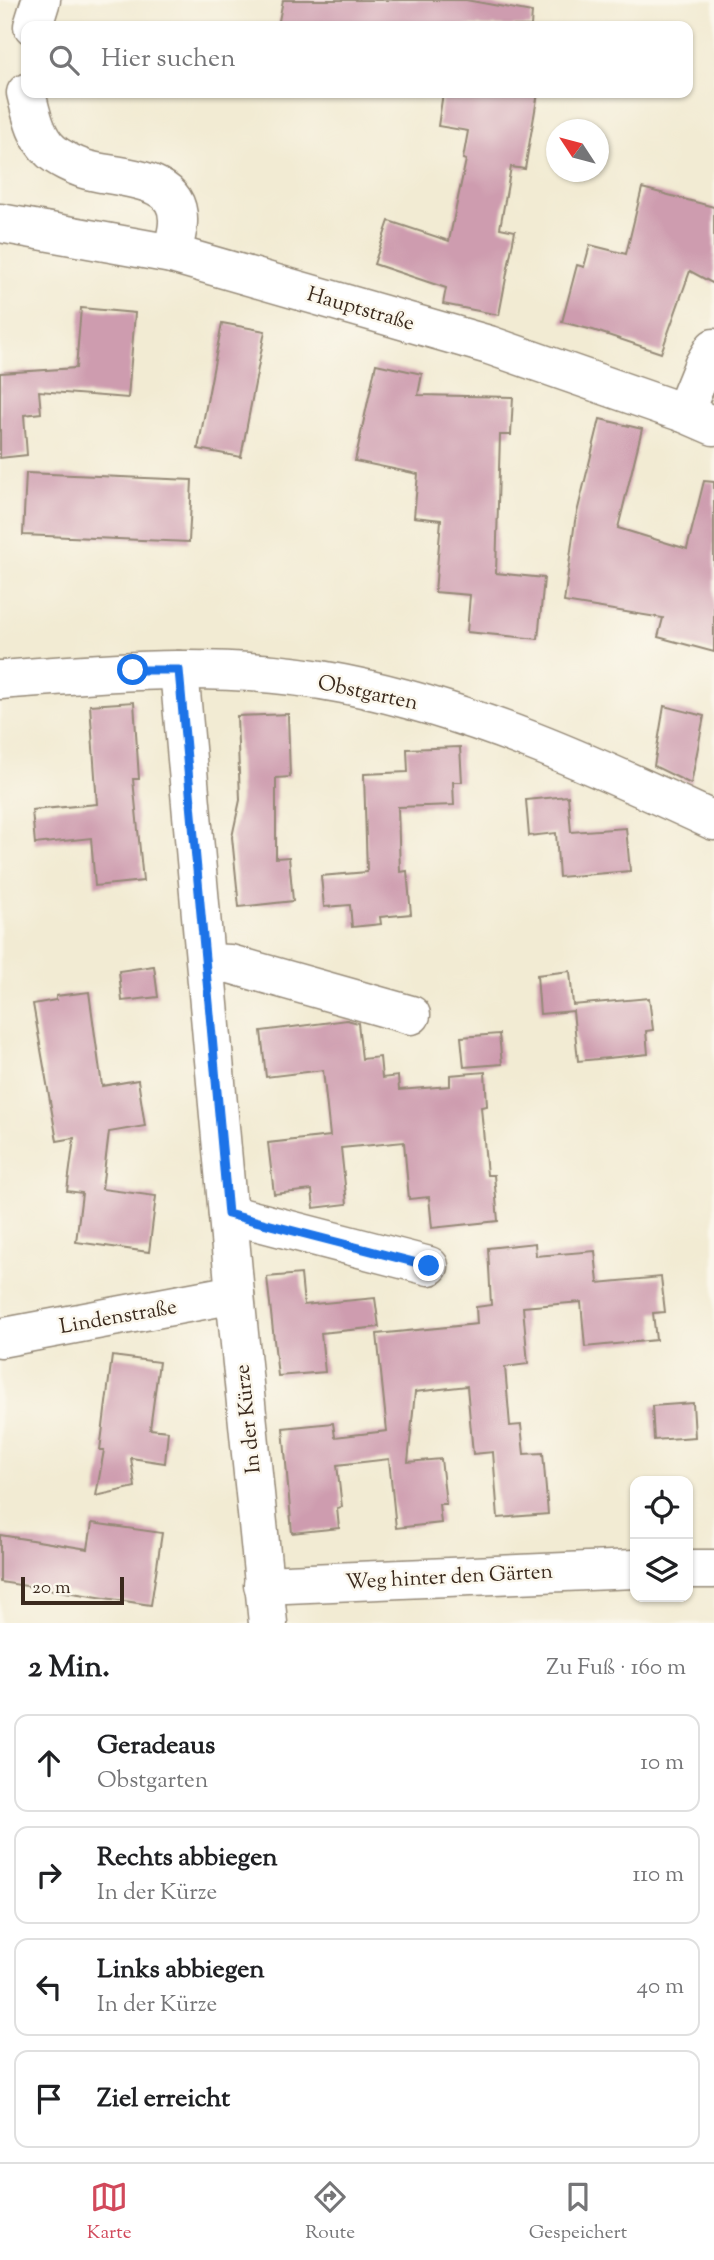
<!DOCTYPE html>
<html lang="de">
<head>
<meta charset="utf-8">
<style>
	:root { --surface:#fff; --page:#f2f2f2; --text:#202124; --muted:#757577; --line:#e0e0e0; --accent:#d1495b }
	body { margin:0; font-family:"Sorts Mill Goudy",serif; background:var(--page); color:var(--text) }
	.controls { position:absolute; right:21px; bottom:21px; display:grid; overflow:hidden; border-radius:14px; box-shadow:0 2px 5px #0004 }
	.controls button { width:63px; height:63px; display:grid; place-items:center; padding:0; border:0; border-bottom:2px solid var(--line); background:var(--surface); color:var(--text); font:35px sans-serif }
	.compass { position:absolute; left:546px; top:119px; width:63px; height:63px; border-radius:50%; background:var(--surface); box-shadow:0 2px 5px #0004; rotate:306deg }
	.scale { position:absolute; left:21px; bottom:18px; width:103px; box-sizing:border-box; padding-left:7px; border:4px solid #3b2a1e; border-top:0; font-size:19px; line-height:24px; white-space:nowrap; color:#3b2a1e; -webkit-text-stroke:5px #fbf7ec; paint-order:stroke }
	.stop { position:absolute; width:21px; height:21px; margin:-16px; border:5px solid #1a73e8; border-radius:50%; background:#fff }
	.stop.end { background:#1a73e8; border-color:#fff; box-shadow:0 2px 7px #0008 }
	.list { margin:0; padding:0; list-style:none }
	h2 { display:flex; justify-content:space-between; align-items:center; height:91px; margin:0; padding:0 28px; font-size:30px }
	h2 small { font-size:23px; font-weight:400; color:var(--muted) }
	.list li { display:grid; grid-template-columns:46px 1fr auto; gap:21px; align-items:center; box-sizing:border-box; height:98px; margin:0 14px 14px; padding:0 14px; border:2px solid var(--line); border-radius:14px }
	.list b { display:block; font-size:26px; white-space:nowrap }
	.list p { margin:0; font-size:23px; white-space:nowrap; color:var(--muted) }
	.list em { font-size:23px; font-style:normal; color:var(--muted) }
	.icon { flex:none; width:38px; height:38px; fill:none; stroke:currentColor; stroke-width:2; stroke-linecap:round; stroke-linejoin:round }
	.map { position:relative; flex:none; width:714px; height:1623px; overflow:hidden }
	.search { position:absolute; background:var(--surface); box-shadow:0 2px 5px #0004; left:21px; right:21px; top:21px; height:77px; display:flex; align-items:center; gap:18px; box-sizing:border-box; padding:0 24px; border-radius:14px; color:var(--muted); font-size:26px }
	.sheet { height:539px; background:var(--surface) }
	nav { display:flex; justify-content:space-around; align-items:center; box-sizing:border-box; height:98px; border-top:2px solid var(--line); background:var(--surface); font-size:19px; color:var(--muted) }
	nav a { display:grid; justify-items:center; gap:4px }
	nav .on { color:var(--accent) }
	.map>svg:first-child { display:block }
</style>
</head>
<body>
<div class="map">
<svg width="714" height="1623" viewBox="0 0 714 1623">
	<rect width="100%" height="100%" fill="#fbf7ec"/>
	<filter id="ink" filterUnits="userSpaceOnUse"><feTurbulence type="fractalNoise" baseFrequency=".0143" numOctaves="2"/><feDisplacementMap in="SourceGraphic" scale="14" xChannelSelector="R" yChannelSelector="G"/><feConvolveMatrix kernelMatrix="1 2 1 2 8 2 1 2 1" color-interpolation-filters="sRGB"/></filter>
	<filter id="wash" filterUnits="userSpaceOnUse"><feTurbulence type="fractalNoise" baseFrequency=".00686" numOctaves="4" result="noise"/><feDisplacementMap in="SourceGraphic" scale="28" xChannelSelector="R" yChannelSelector="G"/><feGaussianBlur stdDeviation="1.57" result="paint"/><feColorMatrix in="noise" values="0 0 0 0 0 0 0 0 0 0 0 0 0 0 0 0 0 1.4 0 .05"/><feComposite in="paint" operator="in"/></filter>
	<g filter="url(#wash)">
		<rect width="100%" height="100%" fill="#f2ebd3"/>
		<g id="blocks">
			<g fill="#ce9caf">
				<polygon points="283,0 466,0 532,12 531,26 278,26"/>
				<polygon points="443,93 538,93 525,169 511,167 500,228 515,231 499,315 443,304 446,288 374,264 389,221 449,241 466,160 463,159 468,131 438,126"/>
				<polygon points="642,188 714,207 714,284 690,271 661,353 593,330 562,322 577,265 584,267 590,245 626,254"/>
				<polygon points="81,308 135,313 128,398 39,391 41,413 24,415 27,455 0,458 0,373 76,368"/>
				<polygon points="222,323 265,331 241,457 198,449"/>
				<polygon points="376,364 422,374 418,395 513,397 511,435 500,435 496,573 544,578 538,639 467,632 470,595 435,592 441,520 414,517 418,474 355,461"/>
				<polygon points="600,419 642,429 618,528 687,549 704,481 714,482 714,652 658,637 663,618 564,602 575,521"/>
				<polygon points="26,473 192,480 189,542 23,535"/>
				<polygon points="134,702 139,779 133,779 143,881 95,886 91,838 35,844 32,810 97,804 90,705"/>
				<polygon points="664,706 704,716 691,784 654,766"/>
				<polygon points="288,714 290,777 276,778 276,858 289,857 293,901 239,907 232,837 240,800 237,716"/>
				<polygon points="460,747 462,782 453,782 454,805 398,807 400,872 407,871 411,914 380,917 381,924 352,927 350,905 324,907 321,876 367,872 364,774 408,772 407,749"/>
				<polygon points="568,796 571,832 626,828 630,871 559,877 556,833 529,836 526,800"/>
				<polygon points="154,966 158,997 122,1001 119,971"/>
				<polygon points="570,971 573,1005 649,998 653,1030 646,1031 648,1054 578,1061 573,1011 540,1014 537,975"/>
				<polygon points="89,992 102,1086 138,1080 145,1126 109,1132 102,1189 156,1196 149,1252 76,1242 82,1193 67,1191 74,1138 57,1141 33,1004 56,1000 56,996"/>
				<polygon points="347,1020 358,1023 362,1059 380,1057 382,1078 398,1076 399,1090 450,1086 450,1075 485,1072 487,1106 481,1107 487,1175 494,1175 498,1221 432,1228 429,1197 409,1199 404,1142 341,1148 347,1204 314,1208 312,1190 274,1194 268,1143 330,1136 323,1070 266,1077 261,1031"/>
				<polygon points="499,1034 502,1064 464,1067 461,1037"/>
				<polygon points="535,1243 536,1256 595,1251 598,1283 661,1277 665,1312 653,1313 656,1340 585,1347 581,1302 523,1307 528,1364 505,1367 510,1426 521,1425 524,1454 543,1453 548,1514 498,1518 493,1452 473,1454 467,1386 415,1392 408,1462 441,1459 446,1504 439,1504 441,1523 396,1528 389,1459 337,1465 342,1507 337,1508 339,1528 292,1533 283,1428 333,1423 335,1437 387,1431 377,1334 477,1324 476,1307 491,1305 488,1248"/>
				<polygon points="301,1274 304,1305 375,1298 379,1327 321,1333 325,1372 278,1376 267,1277"/>
				<polygon points="112,1356 159,1362 150,1429 168,1431 165,1463 131,1458 135,1487 96,1496 104,1450 100,1450"/>
				<polygon points="693,1403 695,1437 654,1440 652,1406"/>
				<polygon points="92,1523 162,1533 151,1605 0,1582 0,1535 88,1549"/>
			</g>
		</g>
	</g>
	<g filter="url(#ink)">
		<use href="#blocks" fill-opacity="0" stroke="#968a78" stroke-width="2"/>
		<g fill="none" stroke-linecap="round" stroke-linejoin="round">
			<defs>
				<g id="minor">
					<polyline points="33,26 41,0"/>
					<path d="M 26,93 C 31,112 35,137 51,151 C 58,158 75,166 84,169 C 115,179 180,174 178,222 C 178,232 174,243 172,254"/>
					<polyline points="0,223 172,254 489,345 684,413 714,426"/>
					<polyline points="684,413 703,366 714,348"/>
					<polyline points="179,670 235,1294 268,1623"/>
					<path d="M 0,680 C 114,671 230,661 343,684 C 474,710 594,765 714,821"/>
					<polyline points="206,963 230,964 411,1015"/>
					<polyline points="228,1214 429,1266"/>
					<polyline points="0,1338 235,1294"/>
					<polyline points="688,1569 714,1569"/>
					<polyline points="263,1585 635,1569"/>
				</g>
			</defs>
			<use href="#minor" stroke="#968a78" stroke-width="41"/>
			<use href="#minor" stroke="#fff" stroke-width="38"/>
		</g>
	</g>
	<g fill="none" stroke-linecap="round" stroke-linejoin="round" filter="url(#ink)">
		<polyline stroke="#1a73e8" stroke-width="9" points="133,670 179,670 228,1214 429,1266"/>
	</g>
	<g text-anchor="middle" stroke-width="5" stroke-linejoin="round" paint-order="stroke">
		<g font-size="21" fill="#3b2a1e" stroke="#fbf7ec">
			<text transform="translate(361 308) rotate(16)" y="7">Hauptstraße</text>
			<text transform="translate(368 692) rotate(12)" y="7">Obstgarten</text>
			<text transform="translate(118 1316) rotate(-10)" y="7">Lindenstraße</text>
			<text transform="translate(247 1419) rotate(-96)" y="7">In der Kürze</text>
			<text transform="translate(449 1576) rotate(-3)" y="7">Weg hinter den Gärten</text>
		</g>
	</g>
</svg>
<div class="controls">
<button><svg class="icon" aria-label="locate" viewBox="0 0 24 24"><circle cx="12" cy="12" r="6"/><path d="M12 2v4M12 18v4M2 12h4M18 12h4"/></svg></button>
<button><svg class="icon" aria-label="layers" viewBox="0 0 24 24"><path d="M12 4l9 5-9 5-9-5zM3 14l9 5 9-5"/></svg></button>
</div>
<svg class="compass" viewBox="-18 -18 36 36"><path d="M0-13l5 13h-10z" fill="#e53935"/><path d="M0 13l5-13h-10z" fill="#757577"/></svg>
<div class="scale">20 m</div>
<div class="stop" style="left:133px;top:670px"></div>
<div class="stop end" style="left:429px;top:1266px"></div>
<div class="search"><svg class="icon" aria-label="search" viewBox="0 0 24 24"><circle cx="10" cy="10" r="6"/><path d="M15 15l6 6"/></svg>Hier suchen</div>
</div>
<section class="sheet">
<h2>2 Min.<small>Zu Fuß · 160 m</small></h2>
<ul class="list">
<li><svg class="icon" aria-label="ahead" viewBox="0 0 24 24"><path d="M12 20V5M6 11l6-6 6 6"/></svg><div><b>Geradeaus</b><p>Obstgarten</p></div><em>10 m</em></li>
<li><svg class="icon" aria-label="right" viewBox="0 0 24 24"><path d="M7 20v-9h11M14 6l5 5-5 5"/></svg><div><b>Rechts abbiegen</b><p>In der Kürze</p></div><em>110 m</em></li>
<li><svg class="icon" aria-label="left" viewBox="0 0 24 24"><path d="M17 20v-9H6M10 6l-5 5 5 5"/></svg><div><b>Links abbiegen</b><p>In der Kürze</p></div><em>40 m</em></li>
<li><svg class="icon" aria-label="arrive" viewBox="0 0 24 24"><path d="M6 21V4h12l-3 4 3 4H6"/></svg><div><b>Ziel erreicht</b></div></li>
</ul>
</section>
<nav>
<a class="on"><svg class="icon" aria-label="map" viewBox="0 0 24 24"><path d="M3 6l6-2 6 2 6-2v14l-6 2-6-2-6 2zM9 4v14M15 6v14"/></svg>Karte</a>
<a><svg class="icon" aria-label="directions" viewBox="0 0 24 24"><path d="M12 3l9 9-9 9-9-9zM9 14v-3h6M13 9l2 2-2 2"/></svg>Route</a>
<a><svg class="icon" aria-label="saved" viewBox="0 0 24 24"><path d="M7 4h10v16l-5-4-5 4z"/></svg>Gespeichert</a>
</nav>
</body>
</html>
